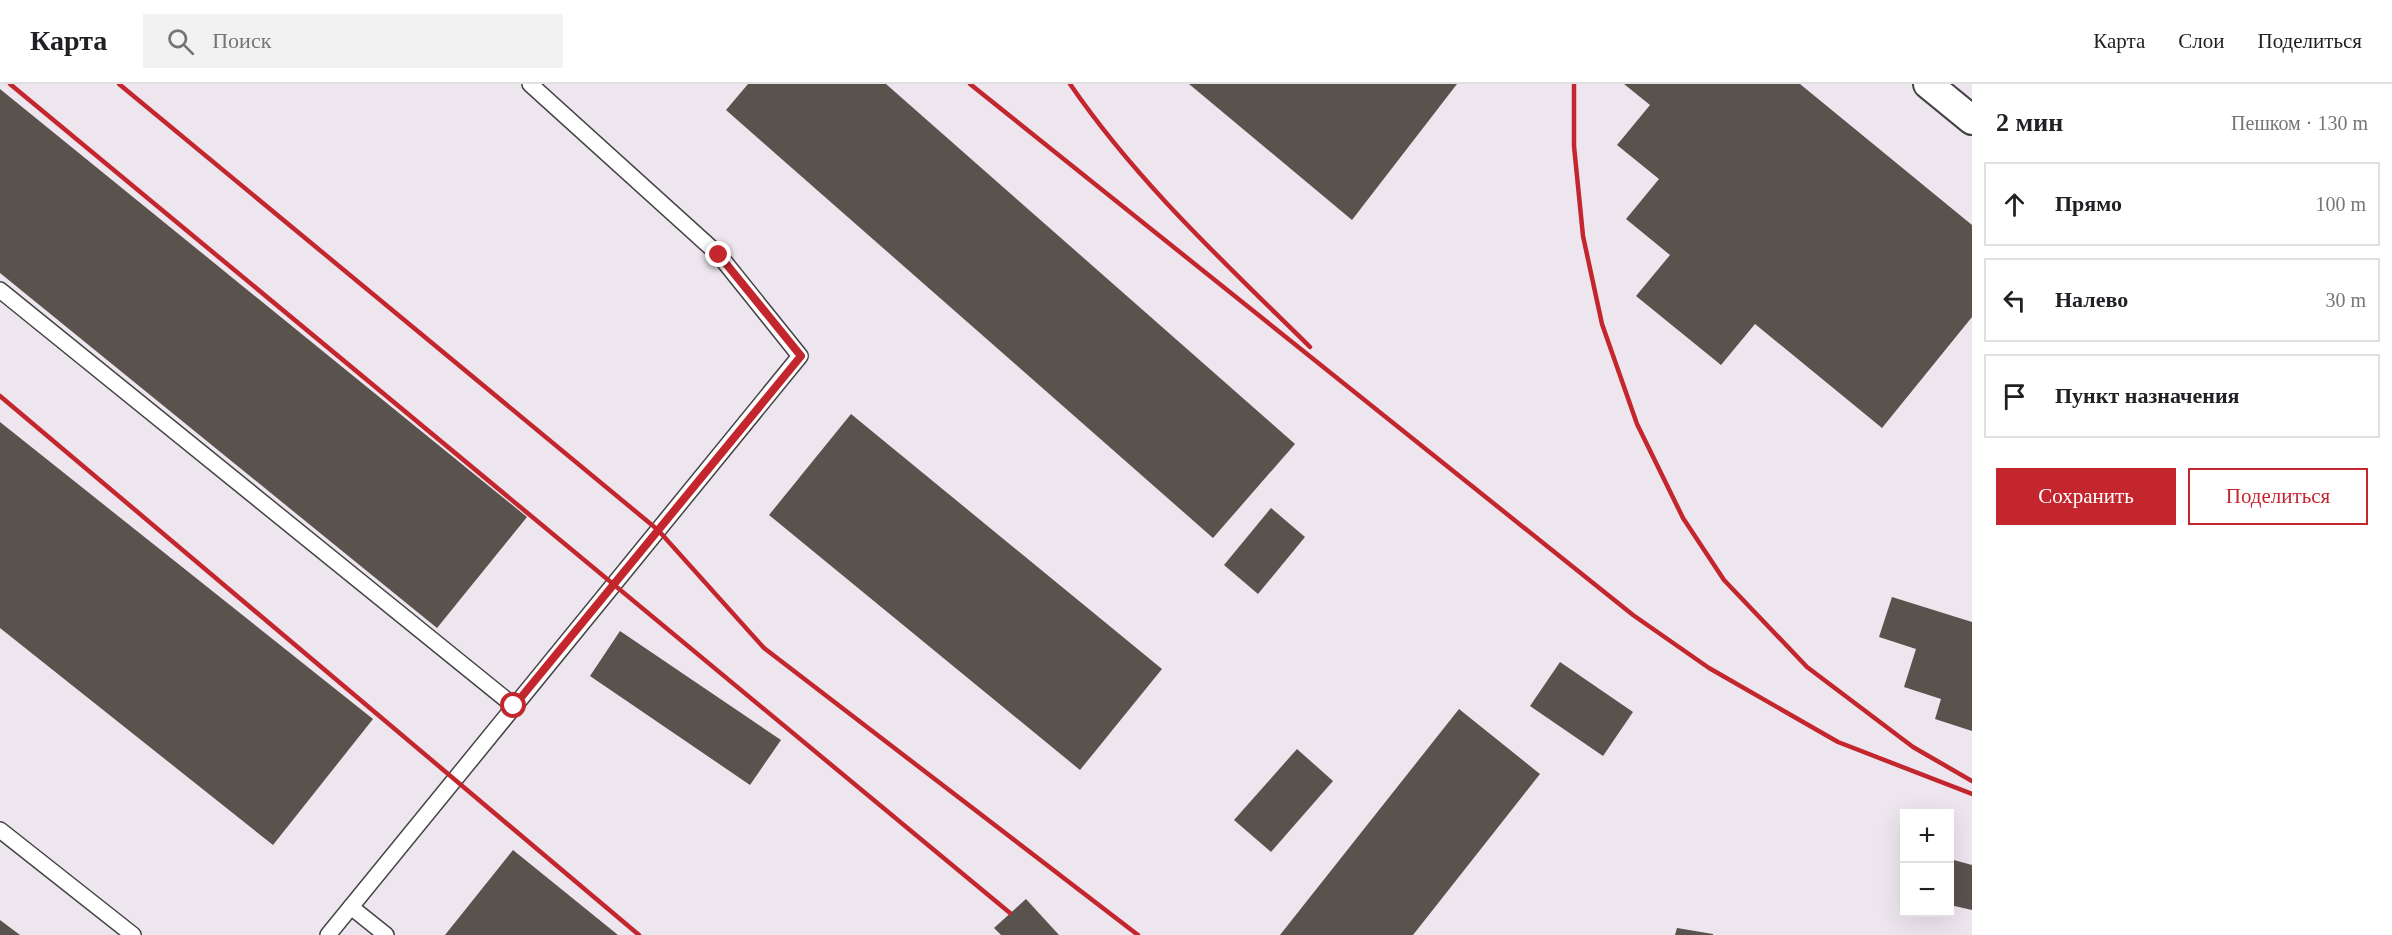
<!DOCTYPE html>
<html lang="ru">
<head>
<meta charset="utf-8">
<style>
	:root { --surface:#fff; --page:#f2f2f2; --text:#202124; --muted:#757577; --line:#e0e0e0; --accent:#c4262e }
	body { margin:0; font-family:"Times New Roman",serif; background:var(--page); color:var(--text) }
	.controls { position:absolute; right:18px; bottom:18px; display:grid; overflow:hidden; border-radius:0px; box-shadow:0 6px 24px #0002 }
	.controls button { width:54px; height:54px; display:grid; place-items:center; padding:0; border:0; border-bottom:2px solid var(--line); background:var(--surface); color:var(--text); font:30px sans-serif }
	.stop { position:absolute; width:18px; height:18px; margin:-14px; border:4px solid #c4262e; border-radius:50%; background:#fff }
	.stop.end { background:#c4262e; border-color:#fff; box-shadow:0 2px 6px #0008 }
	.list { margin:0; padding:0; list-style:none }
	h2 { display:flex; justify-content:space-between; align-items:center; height:78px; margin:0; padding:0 24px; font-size:26px }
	h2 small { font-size:20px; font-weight:400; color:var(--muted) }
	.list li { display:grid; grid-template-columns:39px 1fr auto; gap:18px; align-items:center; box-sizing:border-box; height:84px; margin:0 12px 12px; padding:0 12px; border:2px solid var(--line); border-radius:0px }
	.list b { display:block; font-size:22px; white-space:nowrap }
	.list em { font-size:20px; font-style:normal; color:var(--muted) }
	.actions { display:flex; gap:12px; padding:18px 24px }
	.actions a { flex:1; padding:14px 0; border:2px solid var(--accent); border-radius:0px; text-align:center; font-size:21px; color:var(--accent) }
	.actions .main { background:var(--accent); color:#fff }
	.icon { flex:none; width:33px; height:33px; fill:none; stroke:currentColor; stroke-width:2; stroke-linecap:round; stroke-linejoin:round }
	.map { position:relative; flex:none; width:1972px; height:851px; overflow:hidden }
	header { display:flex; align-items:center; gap:36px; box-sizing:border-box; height:84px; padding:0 30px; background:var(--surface); border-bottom:2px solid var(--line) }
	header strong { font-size:28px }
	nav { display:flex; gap:33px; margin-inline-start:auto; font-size:21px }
	.search { width:420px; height:54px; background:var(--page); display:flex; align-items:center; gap:15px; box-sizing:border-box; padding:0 21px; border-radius:0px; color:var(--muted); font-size:22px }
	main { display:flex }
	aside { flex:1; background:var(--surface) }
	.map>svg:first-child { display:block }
</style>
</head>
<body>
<header>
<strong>Карта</strong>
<div class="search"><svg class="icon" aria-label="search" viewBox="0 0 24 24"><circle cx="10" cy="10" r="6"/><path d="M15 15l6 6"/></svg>Поиск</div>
<nav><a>Карта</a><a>Слои</a><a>Поделиться</a></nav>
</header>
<main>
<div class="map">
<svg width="1972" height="851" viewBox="0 0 1972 851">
	<rect width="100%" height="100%" fill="#fffdf5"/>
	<path fill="#eee6ef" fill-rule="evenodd" d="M 0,0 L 1972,0 L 1972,851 L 0,851 ZM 1904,730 L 1950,730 L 1950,828 L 1904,828 Z"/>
	<g fill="#5a524d">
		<polygon points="748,0 886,0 1295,360 1213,454 726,26"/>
		<polygon points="1189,0 1457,0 1352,136"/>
		<polygon points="1624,0 1800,0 1972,141 1972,233 1882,344 1755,240 1721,281 1636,212 1670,171 1626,135 1659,95 1617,61 1650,21"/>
		<polygon points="0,5 527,433 437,544 0,189"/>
		<polygon points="851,330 1162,585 1080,686 769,431"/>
		<polygon points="0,338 373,635 273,761 0,544"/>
		<polygon points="1271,424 1305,453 1258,510 1224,481"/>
		<polygon points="1892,513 1972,538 1972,647 1935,635 1941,615 1904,603 1916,565 1879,553"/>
		<polygon points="620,547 781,656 750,701 590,592"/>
		<polygon points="1560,578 1633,628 1603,672 1530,622"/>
		<polygon points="1459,625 1540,690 1413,851 1280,851"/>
		<polygon points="1297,665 1333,697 1271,768 1234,736"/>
		<polygon points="513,766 618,851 445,851"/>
		<polygon points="1950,775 1972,781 1972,826 1950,821"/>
		<polygon points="1026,815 1059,851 1001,851 994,844"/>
		<polygon points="0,836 20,851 0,851"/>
		<polygon points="1677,844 1713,850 1713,851 1675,851"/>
	</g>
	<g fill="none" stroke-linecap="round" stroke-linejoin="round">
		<defs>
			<g id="service">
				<polyline points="0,206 514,622"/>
				<polyline points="0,746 133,851"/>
				<polyline points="351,823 386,851"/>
				<polyline points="328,851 800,272 719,171 530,0"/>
			</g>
			<polyline id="minor" points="1928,0 1972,36"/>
		</defs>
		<use href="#service" stroke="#444" stroke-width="18"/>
		<use href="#minor" stroke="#444" stroke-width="32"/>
		<use href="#service" stroke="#fff" stroke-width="15"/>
		<use href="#minor" stroke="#fff" stroke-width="28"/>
		<g stroke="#c4262e" stroke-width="4.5">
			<polyline points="10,0 1010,829"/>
			<polyline points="119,0 658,446 764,564 1138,851"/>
			<polyline points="970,0 1633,531 1709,584 1838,658 1972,710"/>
			<path d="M 1070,0 C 1137,98 1226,180 1310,263"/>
			<polyline points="1574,0 1574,62 1583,152 1602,240 1637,340 1683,434 1724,496 1807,583 1913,663 1972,697"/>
			<polyline points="0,312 639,851"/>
		</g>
	</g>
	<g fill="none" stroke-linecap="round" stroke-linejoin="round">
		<polyline stroke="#c4262e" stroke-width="8" points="514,622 801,272 719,171"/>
	</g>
</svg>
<div class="controls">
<button>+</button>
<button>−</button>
</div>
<div class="stop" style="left:514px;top:622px"></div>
<div class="stop end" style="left:719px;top:171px"></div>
</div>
<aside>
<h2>2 мин<small>Пешком · 130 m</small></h2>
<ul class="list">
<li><svg class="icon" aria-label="ahead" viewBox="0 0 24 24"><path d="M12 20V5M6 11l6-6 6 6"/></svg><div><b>Прямо</b></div><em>100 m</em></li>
<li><svg class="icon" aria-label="left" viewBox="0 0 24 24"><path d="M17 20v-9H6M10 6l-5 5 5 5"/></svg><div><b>Налево</b></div><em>30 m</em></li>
<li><svg class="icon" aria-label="arrive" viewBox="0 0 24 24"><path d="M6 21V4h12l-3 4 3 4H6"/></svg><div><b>Пункт назначения</b></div></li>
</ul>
<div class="actions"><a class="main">Сохранить</a><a>Поделиться</a></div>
</aside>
</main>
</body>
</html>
